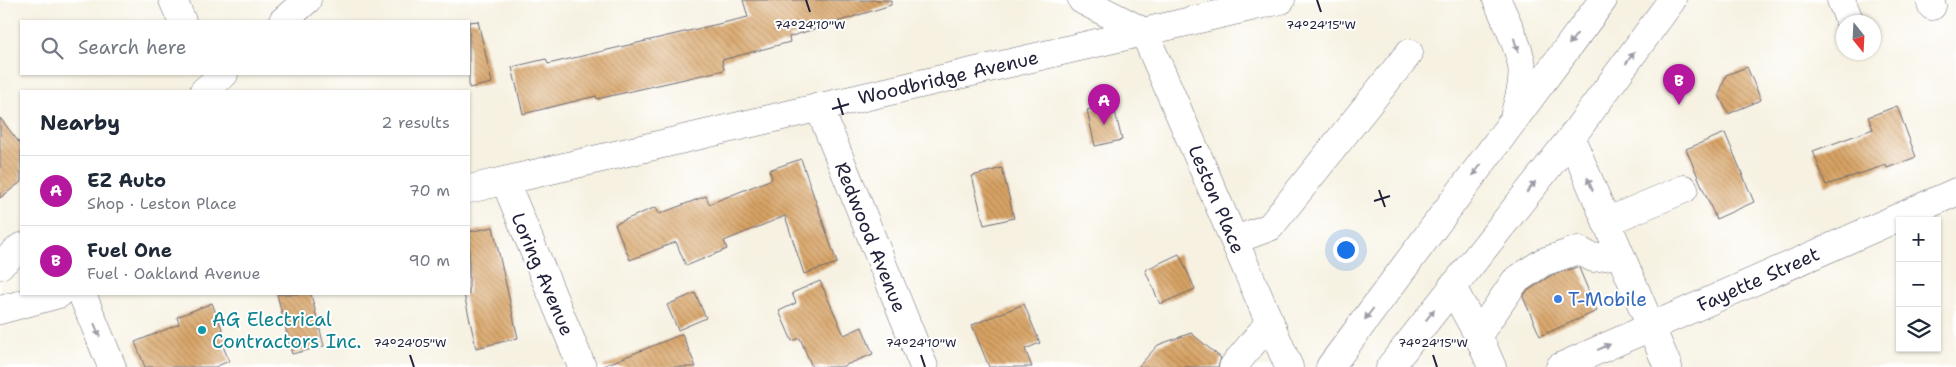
<!DOCTYPE html>
<html lang="en">
<head>
<meta charset="utf-8">
<style>
	:root { --surface:#fff; --page:#f6f6f7; --text:#1f2937; --muted:#747a83; --line:#e0e1e3; --accent:#b5179e }
	body { margin:0; font-family:"Shantell Sans",sans-serif; background:var(--page); color:var(--text) }
	.controls { position:absolute; right:15px; bottom:15px; display:grid; overflow:hidden; border-radius:0px; box-shadow:0 1px 4px #0004 }
	.controls button { width:45px; height:45px; display:grid; place-items:center; padding:0; border:0; border-bottom:1px solid var(--line); background:var(--surface); color:var(--text); font:25px sans-serif }
	.compass { position:absolute; left:1836px; top:15px; width:45px; height:45px; border-radius:50%; background:var(--surface); box-shadow:0 1px 4px #0004; rotate:162deg }
	.you { position:absolute; left:1345px; top:249px; width:18px; height:18px; margin:-12px; border:4px solid #fff; border-radius:50%; background:#1a73e8; box-shadow:0 0 0 8px #1a73e833 }
	.badge { display:grid; place-items:center; width:32px; height:32px; border-radius:50%; background:var(--accent); color:#fff; font-size:16px; font-weight:700 }
	.pin { position:absolute; translate:-50% -41px; filter:drop-shadow(0 1px 2px #0008) }
	.pin::after { content:''; position:absolute; top:26px; width:18px; height:15px; background:inherit; clip-path:polygon(0 0,100% 0,50% 100%) }
	.list { margin:0; padding:0; list-style:none }
	h2 { display:flex; justify-content:space-between; align-items:center; height:65px; margin:0; padding:0 20px; font-size:21px }
	h2 small { font-size:16px; font-weight:400; color:var(--muted) }
	.list li { display:grid; grid-template-columns:32px 1fr auto; gap:15px; align-items:center; box-sizing:border-box; height:70px; padding:0 20px; border-top:1px solid var(--line) }
	.list b { display:block; font-size:19px; white-space:nowrap }
	.list p { margin:0; font-size:16px; white-space:nowrap; color:var(--muted) }
	.list em { font-size:16px; font-style:normal; color:var(--muted) }
	.icon { flex:none; width:28px; height:28px; fill:none; stroke:currentColor; stroke-width:2; stroke-linecap:round; stroke-linejoin:round }
	.map { position:relative; flex:none; width:1956px; height:367px; overflow:hidden }
	.search { position:absolute; background:var(--surface); box-shadow:0 1px 4px #0004; left:20px; top:20px; width:450px; height:55px; display:flex; align-items:center; gap:12px; box-sizing:border-box; padding:0 18px; border-radius:0px; color:var(--muted); font-size:19px }
	.panel { position:absolute; background:var(--surface); box-shadow:0 1px 4px #0004; left:20px; top:90px; width:450px; height:205px; border-radius:0px }
	.map>svg:first-child { display:block }
</style>
</head>
<body>
<div class="map">
<svg width="1956" height="367" viewBox="0 0 1956 367">
	<defs>
		<pattern id="building-back-hatch" width="6" height="6" patternUnits="userSpaceOnUse" patternTransform="scale(1.25)"><rect width="6" height="6" fill="#d8a364"/><path d="M-1 5l2 2M0 0l6 6M5-1l2 2" fill="none" stroke="#af8454"/></pattern>
	</defs>
	<rect width="100%" height="100%" fill="#fff"/>
	<filter id="ink" filterUnits="userSpaceOnUse"><feTurbulence type="fractalNoise" baseFrequency=".02" numOctaves="2"/><feDisplacementMap in="SourceGraphic" scale="10" xChannelSelector="R" yChannelSelector="G"/><feConvolveMatrix kernelMatrix="1 2 1 2 8 2 1 2 1" color-interpolation-filters="sRGB"/></filter>
	<filter id="wash" filterUnits="userSpaceOnUse"><feTurbulence type="fractalNoise" baseFrequency=".0096" numOctaves="4" result="noise"/><feDisplacementMap in="SourceGraphic" scale="20" xChannelSelector="R" yChannelSelector="G"/><feGaussianBlur stdDeviation="1.12" result="paint"/><feColorMatrix in="noise" values="0 0 0 0 0 0 0 0 0 0 0 0 0 0 0 0 0 1.4 0 .05"/><feComposite in="paint" operator="in"/></filter>
	<g filter="url(#wash)">
		<rect width="100%" height="100%" fill="#f6f1e1"/>
		<g id="blocks">
			<g fill="url(#building-back-hatch)">
				<polygon points="743,0 891,0 891,5 789,37 790,42 722,60 724,70 597,99 596,96 523,114 512,67 546,59 548,64 748,17"/>
				<polygon points="478,21 492,83 469,88 469,22"/>
				<polygon points="1747,67 1761,100 1728,114 1719,95 1726,75"/>
				<polygon points="1113,104 1122,140 1095,146 1087,110"/>
				<polygon points="1897,106 1916,157 1887,168 1886,165 1826,185 1813,151 1873,129 1868,117"/>
				<polygon points="0,118 21,145 21,182 0,198"/>
				<polygon points="1725,133 1754,202 1716,219 1686,149"/>
				<polygon points="801,159 837,263 804,274 785,216 724,241 727,249 686,266 676,242 630,260 615,224 656,207 659,214 706,196 709,204 772,179 769,170"/>
				<polygon points="1002,168 1014,218 984,225 972,176"/>
				<polygon points="493,227 518,338 476,348 464,294 469,294 469,232"/>
				<polygon points="1179,254 1195,289 1160,304 1145,270"/>
				<polygon points="1577,267 1579,268 1597,311 1540,336 1523,297 1526,292 1550,276"/>
				<polygon points="820,281 844,335 862,327 873,354 841,367 812,367 800,338 792,341 779,311 796,303 792,293"/>
				<polygon points="695,293 706,318 678,330 667,305"/>
				<polygon points="277,294 311,294 324,346 292,354"/>
				<polygon points="212,303 228,344 223,346 229,361 215,367 145,367 135,342 179,324 177,317"/>
				<polygon points="1024,304 1040,343 1025,349 1032,367 989,367 972,325"/>
				<polygon points="1191,333 1221,358 1218,367 1138,367 1158,345"/>
				<polygon points="682,334 696,367 603,367 603,366"/>
			</g>
		</g>
	</g>
	<g filter="url(#ink)">
		<use href="#blocks" fill-opacity="0" stroke="#6c6a75" stroke-width="1"/>
		<g fill="none" stroke-linecap="round" stroke-linejoin="round">
			<defs>
				<g id="minor">
					<polyline points="173,0 182,21"/>
					<polyline points="1841,0 1850,22"/>
					<polyline points="1930,0 1932,6"/>
					<polyline points="1144,32 1289,367"/>
					<polyline points="819,107 924,367"/>
					<polyline points="1571,138 1668,367"/>
					<polyline points="505,181 582,367"/>
					<polyline points="469,189 1281,0"/>
					<polyline points="1606,222 1684,189"/>
					<polyline points="1235,240 1270,227 1409,53"/>
					<polyline points="1452,287 1478,335"/>
					<polyline points="82,294 112,367"/>
					<polyline points="0,310 59,294"/>
					<polyline points="1233,367 1270,322"/>
					<polyline points="1492,367 1478,335 1515,281 1543,262 1578,250 1593,258 1619,254"/>
					<polyline points="1560,367 1956,192"/>
				</g>
				<g id="major">
					<polyline points="1082,0 1144,32"/>
					<polyline points="283,21 307,0"/>
					<polyline points="204,91 224,74"/>
					<polyline points="0,265 21,247"/>
				</g>
				<g id="highway">
					<path d="M 1497,0 C 1506,21 1518,43 1522,66 C 1524,82 1519,98 1515,113"/>
					<polyline points="1330,367 1603,0"/>
					<polyline points="1390,367 1571,138 1672,0"/>
				</g>
			</defs>
			<use href="#minor" stroke="#6c6a75" stroke-width="29"/>
			<use href="#major" stroke="#6c6a75" stroke-width="29"/>
			<use href="#highway" stroke="#6c6a75" stroke-width="29"/>
			<use href="#minor" stroke="#fff" stroke-width="28"/>
			<use href="#major" stroke="#fff" stroke-width="28"/>
			<use href="#highway" stroke="#fff" stroke-width="28"/>
		</g>
		<defs><path id="oneway-solid" d="M-6-.8H1V-3.2L6.5 0L1 3.2V.8H-6Z" transform="scale(1.25)"/></defs>
		<g fill="#9c9ca7">
			<use href="#oneway-solid" transform="translate(1573 39) rotate(127)"/>
			<use href="#oneway-solid" transform="translate(1516 45) rotate(73)"/>
			<use href="#oneway-solid" transform="translate(1630 58) rotate(-54)"/>
			<use href="#oneway-solid" transform="translate(1477 170) rotate(127)"/>
			<use href="#oneway-solid" transform="translate(1590 184) rotate(-113)"/>
			<use href="#oneway-solid" transform="translate(1531 187) rotate(-51)"/>
			<use href="#oneway-solid" transform="translate(1369 314) rotate(127)"/>
			<use href="#oneway-solid" transform="translate(1430 315) rotate(-52)"/>
			<use href="#oneway-solid" transform="translate(97 330) rotate(68)"/>
			<use href="#oneway-solid" transform="translate(1604 347) rotate(-24)"/>
		</g>
	</g>
	<path fill="none" stroke="#22223b" stroke-width="2" d="M 806,0 L 810,12M 1317,0 L 1321,12M 838,98 L 843,115M 832,109 L 849,104M 1379,190 L 1385,207M 1374,201 L 1390,196M 410,355 L 414,367M 921,355 L 925,367M 1433,355 L 1437,367"/>
	<circle fill="#3f7fe0" stroke="#fff" stroke-width="2" cx="1558" cy="299" r="5"/>
	<circle fill="#0f9aa8" stroke="#fff" stroke-width="2" cx="202" cy="330" r="5"/>
	<g text-anchor="middle" stroke-width="4" stroke-linejoin="round" paint-order="stroke">
		<g font-size="19" fill="#22223b" stroke="#fff">
			<text transform="translate(948 77) rotate(-13)" y="7">Woodbridge Avenue</text>
			<text transform="translate(1217 199) rotate(67)" y="7">Leston Place</text>
			<text transform="translate(871 237) rotate(68)" y="7">Redwood Avenue</text>
			<text transform="translate(543 274) rotate(67)" y="7">Loring Avenue</text>
			<text transform="translate(1758 279) rotate(-24)" y="7">Fayette Street</text>
		</g>
		<g font-size="19" fill="#366cbe" stroke="#fff" text-anchor="start">
			<text x="1568" y="306">T-Mobile</text>
		</g>
		<g font-size="19" fill="#0d838f" stroke="#fff" text-anchor="start">
			<text x="212" y="326">AG Electrical<tspan x="212" dy="22">Contractors Inc.</tspan></text>
		</g>
	</g>
	<g font-size="12" text-anchor="middle" fill="#22223b" stroke="#fff" stroke-width="4" stroke-linejoin="round" paint-order="stroke">
		<text x="810" y="29">74°24'10"W</text>
		<text x="1321" y="29">74°24'15"W</text>
		<text x="410" y="347">74°24'05"W</text>
		<text x="921" y="347">74°24'10"W</text>
		<text x="1433" y="347">74°24'15"W</text>
	</g>
</svg>
<div class="controls">
<button>+</button>
<button>−</button>
<button><svg class="icon" aria-label="layers" viewBox="0 0 24 24"><path d="M12 4l9 5-9 5-9-5zM3 14l9 5 9-5"/></svg></button>
</div>
<svg class="compass" viewBox="-18 -18 36 36"><path d="M0-13l5 13h-10z" fill="#e53935"/><path d="M0 13l5-13h-10z" fill="#747a83"/></svg>
<div class="you"></div>
<div class="pin badge" style="left:1104px;top:125px">A</div>
<div class="pin badge" style="left:1679px;top:105px">B</div>
<div class="search"><svg class="icon" aria-label="search" viewBox="0 0 24 24"><circle cx="10" cy="10" r="6"/><path d="M15 15l6 6"/></svg>Search here</div>
<section class="panel">
<h2>Nearby<small>2 results</small></h2>
<ul class="list">
<li><span class="badge">A</span><div><b>EZ Auto</b><p>Shop · Leston Place</p></div><em>70 m</em></li>
<li><span class="badge">B</span><div><b>Fuel One</b><p>Fuel · Oakland Avenue</p></div><em>90 m</em></li>
</ul>
</section>
</div>
</body>
</html>
